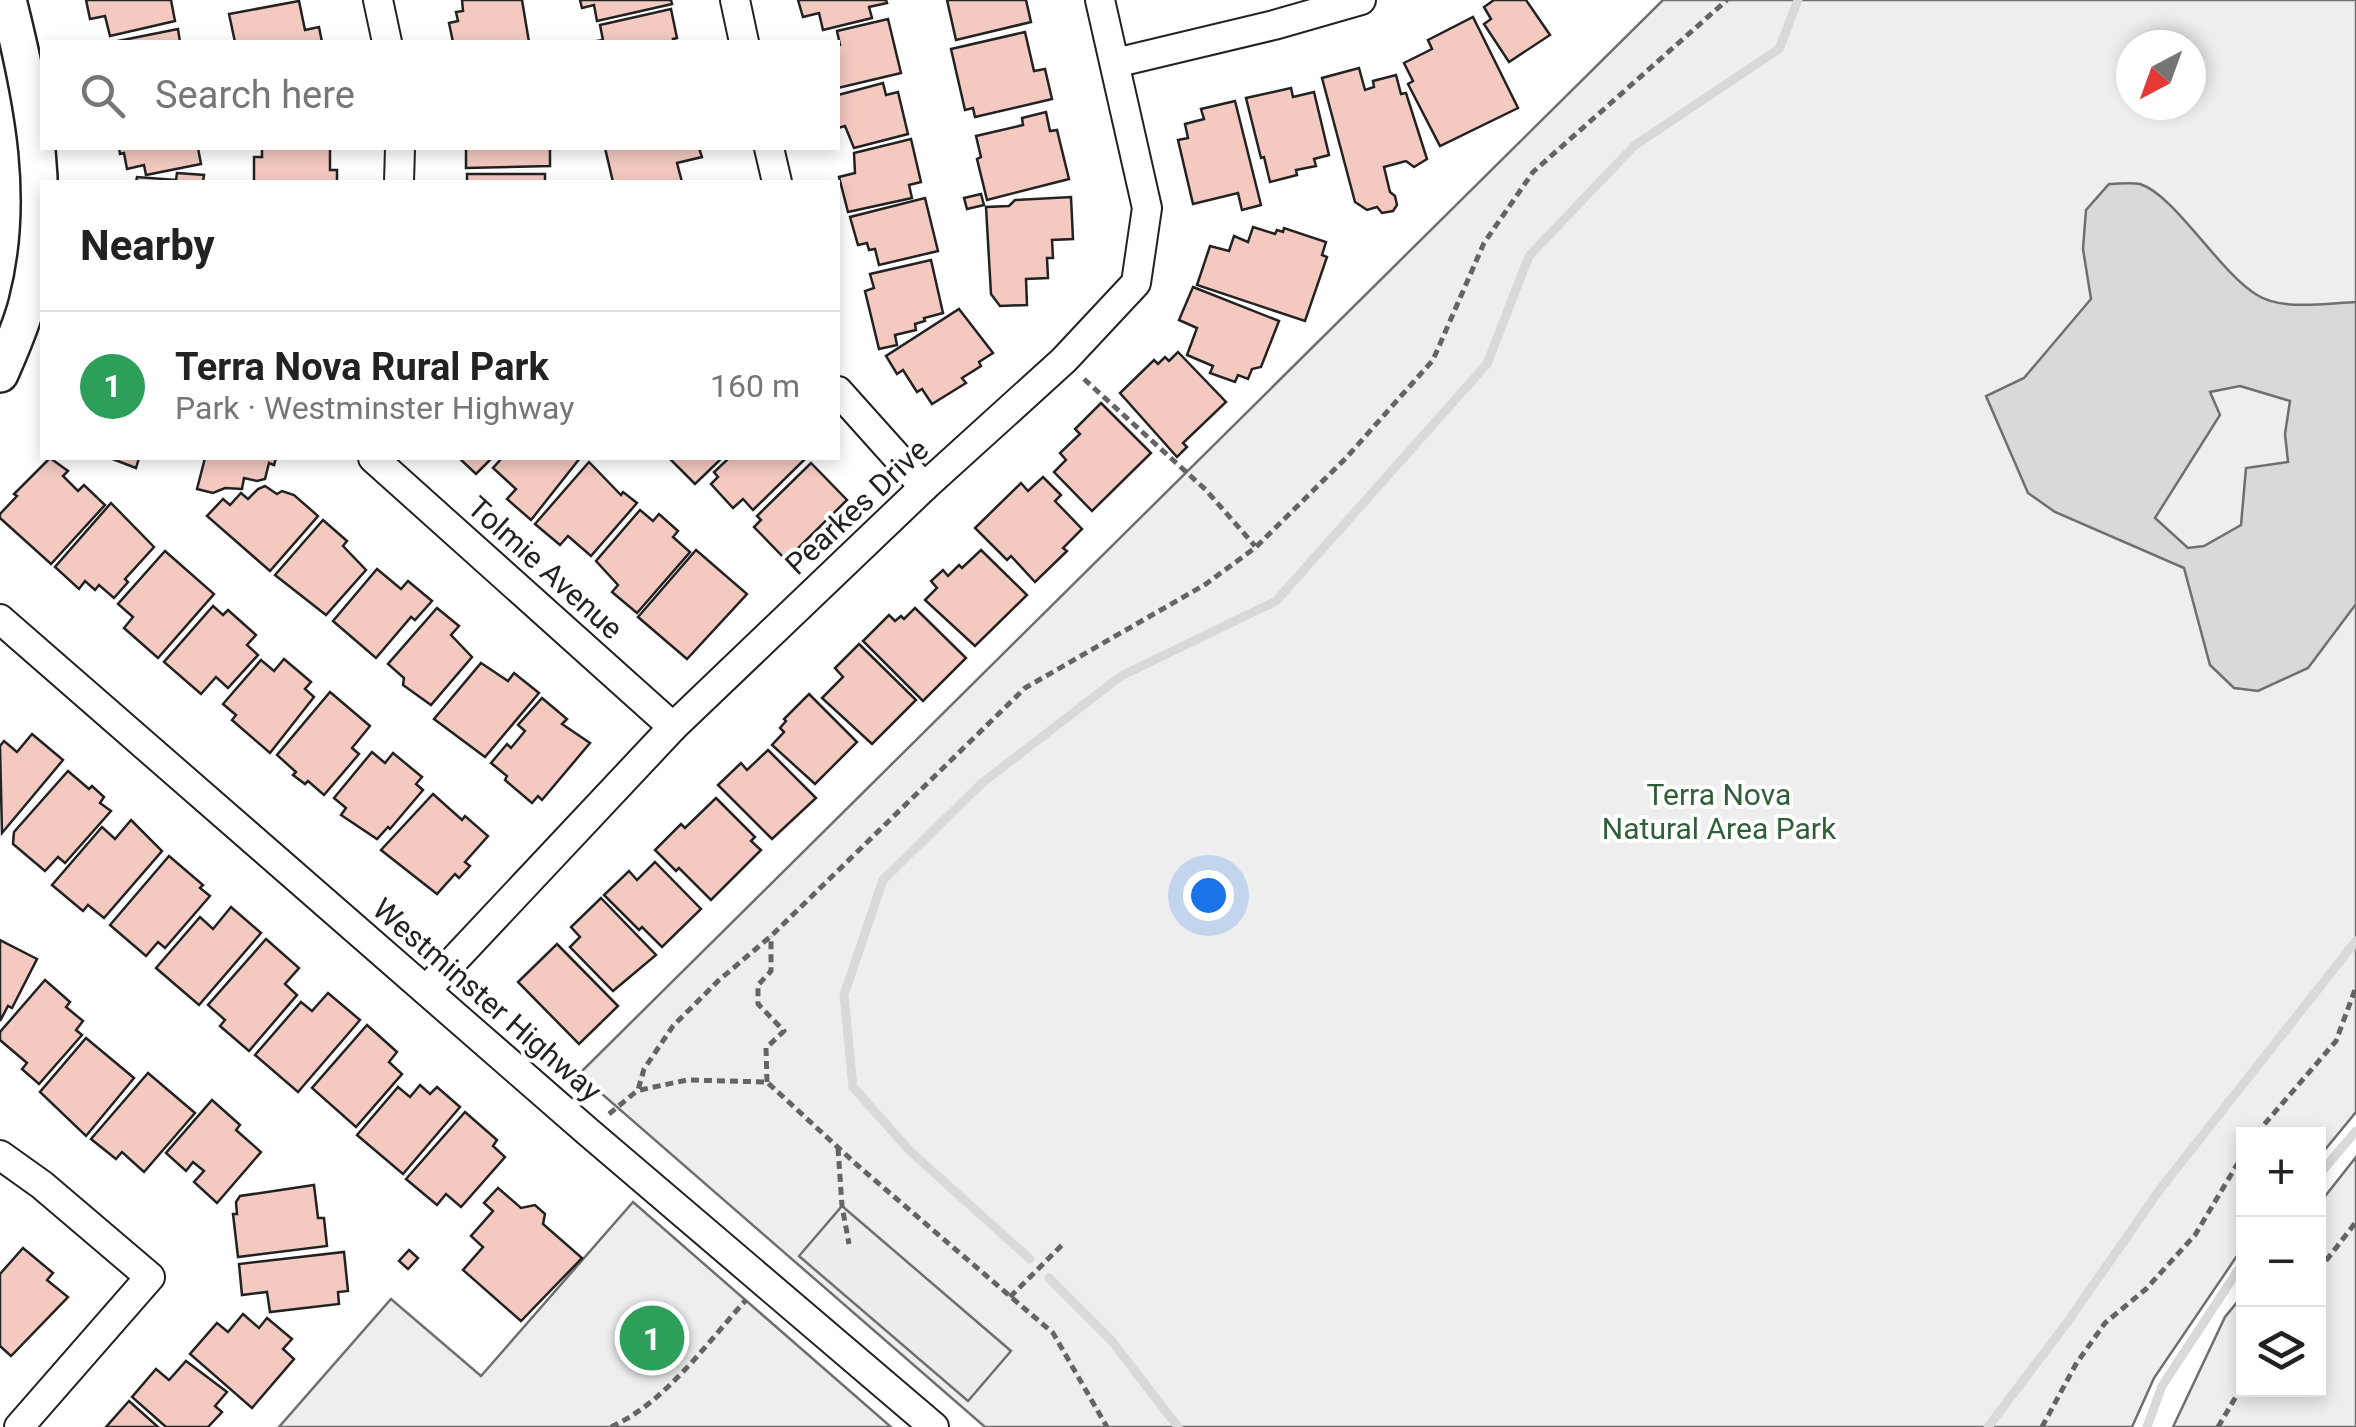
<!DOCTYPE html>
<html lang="en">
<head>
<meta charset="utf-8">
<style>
	:root { --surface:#fff; --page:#f2f2f2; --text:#222; --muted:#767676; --line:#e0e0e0; --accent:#111827 }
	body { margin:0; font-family:Roboto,sans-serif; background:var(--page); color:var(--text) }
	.controls { position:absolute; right:30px; bottom:30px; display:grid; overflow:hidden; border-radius:0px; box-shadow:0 5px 15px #0003 }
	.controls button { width:90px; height:90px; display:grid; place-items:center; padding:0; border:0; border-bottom:2px solid var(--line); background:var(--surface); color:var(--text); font:50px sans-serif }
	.compass { position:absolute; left:2116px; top:30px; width:90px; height:90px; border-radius:50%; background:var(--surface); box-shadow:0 5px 15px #0003; rotate:221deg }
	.you { position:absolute; left:1208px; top:895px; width:35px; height:35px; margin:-25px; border:8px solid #fff; border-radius:50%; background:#1a73e8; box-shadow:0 0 0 15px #1a73e833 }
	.badge { display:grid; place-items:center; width:65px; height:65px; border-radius:50%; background:var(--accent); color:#fff; font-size:32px; font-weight:700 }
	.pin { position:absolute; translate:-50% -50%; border:5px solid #fff; box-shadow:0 2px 10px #0006 }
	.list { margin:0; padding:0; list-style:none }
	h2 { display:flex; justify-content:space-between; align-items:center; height:130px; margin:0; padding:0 40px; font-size:42px }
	h2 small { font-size:32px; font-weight:400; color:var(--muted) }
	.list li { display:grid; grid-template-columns:65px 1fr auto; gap:30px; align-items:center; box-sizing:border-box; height:150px; padding:0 40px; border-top:2px solid var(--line) }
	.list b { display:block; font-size:38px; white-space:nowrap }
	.list p { margin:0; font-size:32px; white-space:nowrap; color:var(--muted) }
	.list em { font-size:32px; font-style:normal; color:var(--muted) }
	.icon { flex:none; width:55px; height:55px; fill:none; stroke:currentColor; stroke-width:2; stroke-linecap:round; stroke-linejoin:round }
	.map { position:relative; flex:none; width:2356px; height:1427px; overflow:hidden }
	.search { position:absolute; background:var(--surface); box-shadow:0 5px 15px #0003; left:40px; top:40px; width:800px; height:110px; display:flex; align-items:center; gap:25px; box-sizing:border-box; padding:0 35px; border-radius:0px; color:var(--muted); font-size:38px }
	.panel { position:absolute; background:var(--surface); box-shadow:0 5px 15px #0003; left:40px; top:180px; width:800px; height:280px; border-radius:0px }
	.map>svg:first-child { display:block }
</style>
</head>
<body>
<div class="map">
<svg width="2356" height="1427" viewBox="0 0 2356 1427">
	<rect width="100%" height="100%" fill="#fff"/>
	<g fill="#eee" stroke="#6f6f6f" stroke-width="2.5" fill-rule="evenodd">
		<path d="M 1663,0 L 2356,0 L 2356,1112 L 2319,1157 L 2318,1134 L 2244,1134 L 2243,1247 L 2154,1378 L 2132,1427 L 985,1427 L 579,1074 ZM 2131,45 L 2191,45 L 2191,105 L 2131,105 Z"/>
		<polygon points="2356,1157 2356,1427 2173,1427 2225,1317 2243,1295 2244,1390 2318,1390 2319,1204"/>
		<polygon points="633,1202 891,1427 279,1427 391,1299 481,1376"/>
	</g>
	<polygon fill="#ededed" stroke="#6f6f6f" stroke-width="2.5" points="842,1206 1011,1351 968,1401 799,1256"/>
	<path fill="#d9d9d9" stroke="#6f6f6f" stroke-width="2.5" fill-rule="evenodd" d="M 2109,184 C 2118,184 2131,182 2140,184 C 2175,195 2219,272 2257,295 C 2282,311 2328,303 2356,302 L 2356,604 L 2308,668 L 2258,691 L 2234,688 L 2210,665 L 2184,568 L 2055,512 L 2028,493 L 1986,396 L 2024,378 L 2091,299 L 2083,249 L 2086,210 ZM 2240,386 L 2290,401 L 2285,434 L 2288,462 L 2246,468 L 2241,525 L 2204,546 L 2188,548 L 2155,518 L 2220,415 L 2210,392 Z"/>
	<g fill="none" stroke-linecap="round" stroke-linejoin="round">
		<g stroke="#d9d9d9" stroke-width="9">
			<polyline points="2318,1176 2356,1131"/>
			<polyline points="1030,1259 910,1151 853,1087 844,995 883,880 982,783 1121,676 1276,601 1487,364 1529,256 1634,146 1779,49 1798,0"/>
			<polyline points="1049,1278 1111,1340 1178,1427"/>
			<polyline points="1988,1427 2066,1324 2161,1188 2356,941"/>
			<polyline points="2147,1427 2162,1386 2244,1261"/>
		</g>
	</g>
	<g fill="#f3c9c0" stroke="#222" stroke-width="2.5">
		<polygon points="86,0 171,0 175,21 110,36 105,16 90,19"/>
		<polygon points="462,0 522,0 529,42 453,42 449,23 458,21 456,12 463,11"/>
		<polygon points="580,0 671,0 672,4 597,21 594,5 582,8"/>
		<polygon points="798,0 886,0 887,3 869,7 872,18 823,30 819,13 803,17"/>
		<polygon points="947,0 1026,0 1031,22 956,40"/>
		<polygon points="1494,0 1526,0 1550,35 1509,62 1484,24 1491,19 1484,7"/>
		<polygon points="299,1 305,30 319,27 322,42 235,42 229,14"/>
		<polygon points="671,9 677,38 673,39 674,42 591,42 603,40 600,25"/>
		<polygon points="1473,17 1518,108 1440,146 1408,84 1413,81 1404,63 1432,49 1428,40"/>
		<polygon points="888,19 901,73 838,88 838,46 840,45 837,31"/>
		<polygon points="178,29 180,42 113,42"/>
		<polygon points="1025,32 1034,71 1045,69 1052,99 975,117 973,108 965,110 951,49"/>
		<polygon points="1359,68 1365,90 1374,87 1373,81 1396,75 1401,94 1406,93 1427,159 1414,167 1406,161 1384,167 1390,192 1395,196 1397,205 1393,211 1382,213 1377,207 1367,210 1355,202 1322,78"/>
		<polygon points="883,83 886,95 898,92 908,134 854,148 845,126 838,128 838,95"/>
		<polygon points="1291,88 1293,97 1314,92 1329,155 1314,159 1316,166 1296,170 1297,175 1270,182 1264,157 1261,158 1246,98"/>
		<polygon points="1235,101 1261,205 1242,210 1238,193 1193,204 1178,140 1188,138 1185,124 1204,119 1201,109"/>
		<polygon points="1046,112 1050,131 1057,130 1069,179 987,200 977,159 981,157 976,136 1023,125 1022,118"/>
		<polygon points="911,139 921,182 909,185 912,198 848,212 839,177 855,173 854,153"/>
		<polygon points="119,148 198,148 201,164 146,175 144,165 127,169 124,153 120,154"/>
		<polygon points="262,148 330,148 330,170 337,170 337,182 254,182 254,157 262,157"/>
		<polygon points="466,148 550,148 550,166 466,168"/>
		<polygon points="605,148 699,148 702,157 677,163 682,182 613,182"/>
		<polygon points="177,173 204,175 203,182 136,182 137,177 176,180"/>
		<rect x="467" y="174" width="78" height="8"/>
		<polygon points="981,194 984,205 967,209 964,198"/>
		<polygon points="1071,197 1073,239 1052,240 1053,258 1047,258 1048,278 1026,279 1027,305 1000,306 991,294 986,207 1009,206 1015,200"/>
		<polygon points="925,198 938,251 879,265 875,249 869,250 867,243 858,245 850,217"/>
		<polygon points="1253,227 1275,234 1277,230 1283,232 1284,228 1326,242 1322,255 1327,257 1305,321 1197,285 1210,246 1229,251 1234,236 1248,242"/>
		<polygon points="931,260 943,313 924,318 925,321 915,324 916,330 895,335 897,345 879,349 865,291 874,288 870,274"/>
		<polygon points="1193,287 1279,321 1261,367 1252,369 1248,379 1238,375 1235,382 1210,373 1213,366 1187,355 1197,328 1179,320"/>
		<polygon points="959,309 993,353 979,362 981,366 962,378 966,383 932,404 922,389 917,392 903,370 897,374 886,356"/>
		<polygon points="1178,352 1226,402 1183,443 1187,447 1177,457 1120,393 1154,360 1158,364 1165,357 1169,361"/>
		<polygon points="1101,403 1151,453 1092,511 1054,472 1066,460 1060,453 1080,434 1075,429"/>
		<polygon points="50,458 68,471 63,476 78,491 84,485 105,505 51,564 0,518 0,514 17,496 14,494"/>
		<polygon points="110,458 139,458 136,468"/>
		<polygon points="205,458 276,458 274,465 269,463 265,479 257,481 244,478 242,489 225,488 213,493 197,489"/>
		<polygon points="459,458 492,458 476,474"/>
		<polygon points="502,458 580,458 531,520 507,499 516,489 493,468"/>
		<polygon points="669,458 722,458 695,484"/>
		<polygon points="729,458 802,458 804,460 753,510 743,499 733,508 711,484 718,477 714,472"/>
		<polygon points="589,462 621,495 623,492 637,503 591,556 568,536 560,545 535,524"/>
		<polygon points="811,463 847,500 786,560 754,527 761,520 757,516"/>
		<polygon points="1043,477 1061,495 1055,501 1082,529 1063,548 1067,551 1035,582 1011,556 1007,560 975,528 1021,483 1028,491"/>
		<polygon points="265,486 277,494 282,491 294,495 318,516 270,571 207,516 223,499 230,505 241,493 248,499 258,489"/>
		<polygon points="111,503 154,547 125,579 128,582 114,598 99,585 95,590 85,581 79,589 55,567"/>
		<polygon points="640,510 653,521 659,514 678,531 673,537 690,552 637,613 612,592 618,585 596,561"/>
		<polygon points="323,520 347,541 343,546 366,570 326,615 275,575"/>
		<polygon points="696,550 747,594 687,659 638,617"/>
		<polygon points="981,550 1027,595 975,646 925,600 937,588 931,581 943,570 948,576 959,565 962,568"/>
		<polygon points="165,551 214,594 158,658 124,628 133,617 118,604"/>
		<polygon points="377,569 401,589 408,581 432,601 415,620 411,617 376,658 333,621"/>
		<polygon points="213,606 223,615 228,610 256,635 247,645 258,655 228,688 216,677 201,694 164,662"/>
		<polygon points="437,608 459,626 451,635 472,657 431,705 403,685 404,678 388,664"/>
		<polygon points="915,608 966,658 923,701 863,641 889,615 895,621 901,616 904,619"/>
		<polygon points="859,644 916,700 872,744 822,698 843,677 835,668"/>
		<polygon points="284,659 311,682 305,689 314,697 270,753 232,720 236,715 223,704 261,660 274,671"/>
		<polygon points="481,663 508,681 514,673 539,693 485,757 434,719"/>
		<polygon points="330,692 370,726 352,748 359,754 324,795 308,781 305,784 293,775 296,772 277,755"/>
		<polygon points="809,694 857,742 815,784 772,745 784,732 780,728 786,721 784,719"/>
		<polygon points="542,698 567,719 562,724 590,743 542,800 538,796 532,803 505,780 507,776 491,763 507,744 511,748 525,731 518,725"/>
		<polygon points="32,734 63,760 2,833 0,746 4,741 17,752"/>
		<polygon points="768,750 816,798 772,839 718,785 741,763 747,770"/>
		<polygon points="372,752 385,763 393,753 422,777 416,784 423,790 390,829 388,827 377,839 341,815 346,808 334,798"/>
		<polygon points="68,771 89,789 92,786 104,797 100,803 111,811 65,863 58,857 45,871 13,844 14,832"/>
		<polygon points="433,794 462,820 465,816 488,836 465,862 470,866 459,878 455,874 437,894 381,850"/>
		<polygon points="716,798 755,837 751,841 761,850 711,900 679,868 676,871 655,850 681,824 685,828"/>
		<polygon points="131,820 162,851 104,918 88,905 83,911 52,885 102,827 115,839"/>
		<polygon points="169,856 203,885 200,888 210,896 165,948 158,942 146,956 110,925"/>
		<polygon points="655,862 701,909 662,947 642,927 639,930 604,895 629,871 637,880"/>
		<polygon points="601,898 656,955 613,991 570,947 580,937 571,927"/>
		<polygon points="231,907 261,933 199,1005 156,968 200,917 213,929"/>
		<polygon points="266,939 299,968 285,984 297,995 249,1051 220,1026 225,1020 208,1005"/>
		<polygon points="0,940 37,959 12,1008 8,1006 0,1021"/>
		<polygon points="557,944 618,1006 579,1044 518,982"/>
		<polygon points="45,980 70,1002 66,1007 83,1021 76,1030 82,1035 39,1084 22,1069 27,1063 0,1040 0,1032"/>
		<polygon points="328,993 360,1020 298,1092 255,1055 301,1002 312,1011"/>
		<polygon points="367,1025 397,1052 389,1062 402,1074 356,1127 312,1088"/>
		<polygon points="86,1038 134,1078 86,1136 40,1092"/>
		<polygon points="148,1073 195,1113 144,1172 122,1152 116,1159 91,1139"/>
		<polygon points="420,1085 430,1094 437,1087 460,1107 403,1174 357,1135 398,1087 410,1097"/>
		<polygon points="212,1100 240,1125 236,1130 261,1152 217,1203 194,1182 204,1171 193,1162 186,1171 166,1153"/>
		<polygon points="465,1112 497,1140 493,1146 505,1157 461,1207 446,1194 437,1205 406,1179"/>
		<polygon points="314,1185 318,1218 324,1218 327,1246 238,1257 233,1214 237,1214 236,1202 240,1196"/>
		<polygon points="498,1188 521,1208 535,1205 545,1214 543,1224 582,1258 521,1321 463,1270 483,1247 471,1236 493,1211 484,1203"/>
		<polygon points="23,1248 53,1273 47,1280 68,1297 11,1356 0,1346 0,1274"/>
		<polygon points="409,1250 418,1258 408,1269 399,1261"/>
		<polygon points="344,1252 348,1291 338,1292 339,1304 270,1312 267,1292 242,1295 239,1264"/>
		<polygon points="243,1314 259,1328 267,1318 292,1339 283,1349 294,1359 252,1408 190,1354 217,1323 228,1332"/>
		<polygon points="186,1361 227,1392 215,1406 222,1412 208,1427 166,1427 132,1397 156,1369 169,1380"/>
		<polygon points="129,1401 158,1427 106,1427"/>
	</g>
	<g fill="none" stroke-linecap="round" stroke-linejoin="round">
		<defs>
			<g id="minor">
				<polyline points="378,0 387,42"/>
				<polyline points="735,0 744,42"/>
				<polyline points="1115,63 1274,25 1361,0"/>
				<polyline points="769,148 777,182"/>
				<polyline points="399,182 400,148"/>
				<polyline points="838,391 924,487"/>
				<polyline points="373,458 673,727"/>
				<polyline points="0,619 587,1131 934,1427"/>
				<polyline points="426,990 673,727 924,487 1064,360 1136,283 1147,208 1100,0"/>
				<polyline points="0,1155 42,1185 150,1277 19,1427"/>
			</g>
			<path id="tertiary" d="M 0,374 C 10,351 21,327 27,303 C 54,201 33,99 8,0"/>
		</defs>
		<use href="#minor" stroke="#222" stroke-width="32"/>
		<use href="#tertiary" stroke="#222" stroke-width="40"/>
		<g stroke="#646464" stroke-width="5" stroke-dasharray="8 5" stroke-linecap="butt">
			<polyline points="1084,379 1206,490 1255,546"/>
			<polyline points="767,1082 766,1048 784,1031 758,1004 758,985 771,971 771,936"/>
			<polyline points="640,1090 687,1080 767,1082 856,1164 1053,1333 1107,1427"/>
			<polyline points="609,1114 638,1090 644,1069 673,1026 718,981 771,936 1025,688 1206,584 1256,547 1346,458 1433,360 1484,243 1533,172 1727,0"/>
			<polyline points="2256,1134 2336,1041 2356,987"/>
			<polyline points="838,1148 842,1206 849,1244"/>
			<polyline points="2318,1271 2356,1222"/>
			<polyline points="1010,1297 1063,1244"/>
			<path d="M 611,1427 C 666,1402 706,1344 746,1300"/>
			<polyline points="2042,1427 2076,1364 2105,1323 2146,1289 2195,1235 2244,1153"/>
			<polyline points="2218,1427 2244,1383"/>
		</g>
		<use href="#minor" stroke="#fff" stroke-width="28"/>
		<use href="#tertiary" stroke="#fff" stroke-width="35"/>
	</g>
	<g text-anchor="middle" stroke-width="8" stroke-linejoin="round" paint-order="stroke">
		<g font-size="30" fill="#222" stroke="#fff">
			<text transform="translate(857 507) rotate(-43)" y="10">Pearkes Drive</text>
			<text transform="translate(545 568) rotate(42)" y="10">Tolmie Avenue</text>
			<text transform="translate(487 1000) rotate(41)" y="10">Westminster Highway</text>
		</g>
		<g font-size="30" fill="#2f5e38" stroke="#fff">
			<text x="1719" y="805">Terra Nova<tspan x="1719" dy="34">Natural Area Park</tspan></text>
		</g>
	</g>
</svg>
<div class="controls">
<button>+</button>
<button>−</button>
<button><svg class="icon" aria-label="layers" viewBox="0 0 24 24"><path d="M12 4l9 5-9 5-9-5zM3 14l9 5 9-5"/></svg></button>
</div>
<svg class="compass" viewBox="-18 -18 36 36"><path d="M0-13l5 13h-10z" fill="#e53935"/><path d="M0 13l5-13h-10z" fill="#767676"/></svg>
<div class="you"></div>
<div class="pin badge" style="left:652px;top:1338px;background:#2e9e5b">1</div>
<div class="search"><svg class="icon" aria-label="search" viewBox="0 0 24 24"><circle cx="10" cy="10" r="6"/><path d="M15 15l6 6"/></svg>Search here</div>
<section class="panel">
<h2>Nearby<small></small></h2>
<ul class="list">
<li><span class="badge" style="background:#2e9e5b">1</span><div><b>Terra Nova Rural Park</b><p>Park · Westminster Highway</p></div><em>160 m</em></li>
</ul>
</section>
</div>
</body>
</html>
